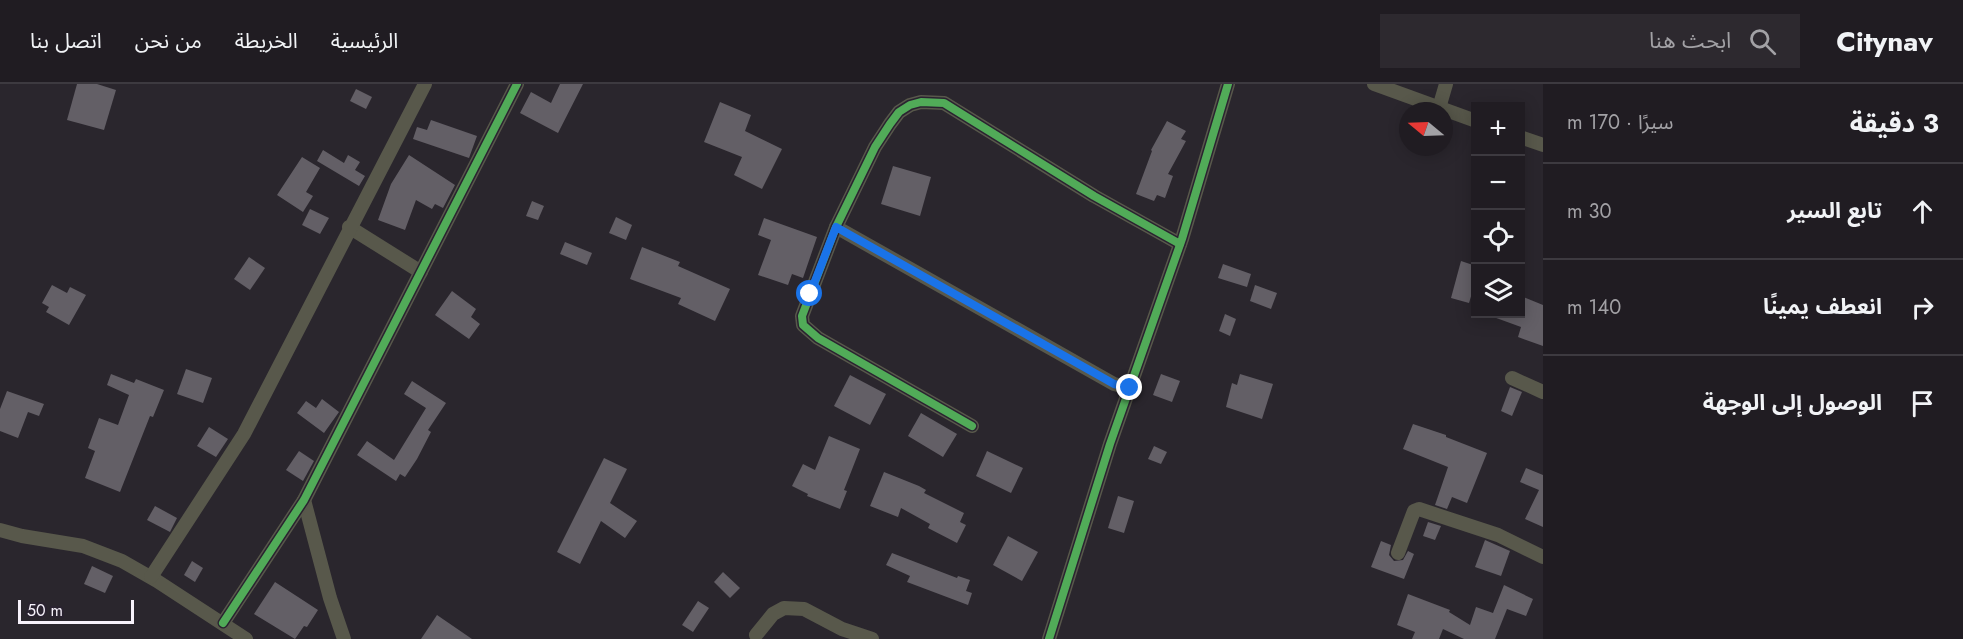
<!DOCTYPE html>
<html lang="ar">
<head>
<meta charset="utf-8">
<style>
	:root { --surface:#201c22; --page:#2d292f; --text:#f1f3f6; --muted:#a2a1a5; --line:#3d3a40 }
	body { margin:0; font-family:Jost,"Noto Sans Arabic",sans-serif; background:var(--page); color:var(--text); direction:rtl }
	.controls { position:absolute; right:18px; top:18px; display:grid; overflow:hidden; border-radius:0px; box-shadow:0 3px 15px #0003 }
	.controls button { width:54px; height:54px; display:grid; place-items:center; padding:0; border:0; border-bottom:2px solid var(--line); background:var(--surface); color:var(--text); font:30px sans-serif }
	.compass { position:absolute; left:1399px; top:18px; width:54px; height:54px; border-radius:50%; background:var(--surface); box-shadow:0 3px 15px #0003; rotate:289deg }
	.scale { position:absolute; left:18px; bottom:15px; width:116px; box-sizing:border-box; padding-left:6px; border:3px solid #f6f1fa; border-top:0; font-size:16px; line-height:21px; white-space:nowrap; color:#f6f1fa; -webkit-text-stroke:4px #2a2330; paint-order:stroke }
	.stop { position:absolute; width:18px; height:18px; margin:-14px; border:4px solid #1a73e8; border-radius:50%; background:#fff }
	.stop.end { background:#1a73e8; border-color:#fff; box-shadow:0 2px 6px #0008 }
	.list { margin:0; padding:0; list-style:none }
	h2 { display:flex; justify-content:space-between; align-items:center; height:78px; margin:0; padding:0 24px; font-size:26px }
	h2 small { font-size:20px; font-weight:400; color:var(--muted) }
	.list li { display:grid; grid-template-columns:39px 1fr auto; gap:18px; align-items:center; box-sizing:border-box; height:96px; padding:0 24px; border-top:2px solid var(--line) }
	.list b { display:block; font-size:22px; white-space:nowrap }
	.list em { font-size:20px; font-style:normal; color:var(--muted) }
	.icon { flex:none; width:33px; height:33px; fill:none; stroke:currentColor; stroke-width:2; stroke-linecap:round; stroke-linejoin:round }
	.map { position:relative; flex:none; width:1543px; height:555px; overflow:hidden; direction:ltr }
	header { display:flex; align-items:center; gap:36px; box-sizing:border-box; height:84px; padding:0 30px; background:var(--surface); border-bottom:2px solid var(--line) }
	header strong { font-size:28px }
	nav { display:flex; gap:33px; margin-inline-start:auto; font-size:21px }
	.search { width:420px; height:54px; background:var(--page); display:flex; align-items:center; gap:15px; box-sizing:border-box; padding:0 21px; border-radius:0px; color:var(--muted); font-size:22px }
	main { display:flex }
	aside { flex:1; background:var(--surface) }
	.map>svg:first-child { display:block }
</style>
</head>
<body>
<header>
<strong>Citynav</strong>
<div class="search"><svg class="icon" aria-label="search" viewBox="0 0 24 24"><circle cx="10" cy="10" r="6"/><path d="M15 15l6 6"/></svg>ابحث هنا</div>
<nav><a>الرئيسية</a><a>الخريطة</a><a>من نحن</a><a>اتصل بنا</a></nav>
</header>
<main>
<aside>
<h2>3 دقيقة<small>سيرًا · 170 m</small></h2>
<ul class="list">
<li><svg class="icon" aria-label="ahead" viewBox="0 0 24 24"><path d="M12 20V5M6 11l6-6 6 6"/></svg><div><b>تابع السير</b></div><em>30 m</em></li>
<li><svg class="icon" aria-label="right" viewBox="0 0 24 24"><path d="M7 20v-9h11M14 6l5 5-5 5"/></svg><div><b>انعطف يمينًا</b></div><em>140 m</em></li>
<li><svg class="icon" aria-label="arrive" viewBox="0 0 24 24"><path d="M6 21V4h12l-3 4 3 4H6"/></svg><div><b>الوصول إلى الوجهة</b></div></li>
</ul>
</aside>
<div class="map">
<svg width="1543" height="555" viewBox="0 0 1543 555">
	<rect width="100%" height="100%" fill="#2a262d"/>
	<g fill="#635f66">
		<polygon points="77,0 97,0 116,6 104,46 67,36"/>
		<polygon points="560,0 583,0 558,49 520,29 531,8 551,19"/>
		<polygon points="356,5 372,13 366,25 350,17"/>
		<polygon points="720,18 751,31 745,47 782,65 762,105 734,91 742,73 704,58"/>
		<polygon points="431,36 477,52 469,74 413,55 417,43 427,46"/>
		<polygon points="1167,37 1186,47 1181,55 1186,57 1168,90 1173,92 1165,114 1157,111 1154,117 1136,110 1152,67 1151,66"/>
		<polygon points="323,66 344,79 348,71 360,78 355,86 365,92 359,102 317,77"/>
		<polygon points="409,71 455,101 443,124 435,120 432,125 416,116 405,146 378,136 391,100"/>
		<polygon points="302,73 320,84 306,108 313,112 303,128 277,111"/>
		<polygon points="893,82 931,93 920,132 881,120"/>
		<polygon points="532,117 544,122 538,136 526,132"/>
		<polygon points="310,125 329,134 320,150 302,141"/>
		<polygon points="616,133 632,141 626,156 609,149"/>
		<polygon points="764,134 817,153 803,194 792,190 788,201 758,191 771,156 758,151"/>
		<polygon points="565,158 592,169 587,181 560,170"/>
		<polygon points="642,163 680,178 678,182 730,205 715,237 678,220 681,214 630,195"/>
		<polygon points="249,173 265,184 250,206 234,195"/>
		<polygon points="1461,177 1476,182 1476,196 1469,219 1451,214"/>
		<polygon points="1223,180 1251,190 1247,203 1218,194"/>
		<polygon points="52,201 67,209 70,203 86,211 69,241 46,228 49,223 42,219"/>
		<polygon points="1255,201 1277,209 1271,225 1250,217"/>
		<polygon points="452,207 476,225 471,233 480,240 469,255 435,231"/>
		<polygon points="1521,212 1543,221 1543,262 1518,253 1521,243 1488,231 1521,230"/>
		<polygon points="1225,230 1236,235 1230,252 1219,247"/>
		<polygon points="186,285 212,294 203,319 177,310"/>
		<polygon points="111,290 134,299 136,295 164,306 153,333 150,332 120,408 85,394 95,367 88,364 99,334 118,341 129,311 107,301"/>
		<polygon points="1161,290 1180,297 1172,318 1153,311"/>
		<polygon points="1240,290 1273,300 1262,335 1226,323 1232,299 1237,301"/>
		<polygon points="850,291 886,310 870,341 834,322"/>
		<polygon points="412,297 446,319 428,346 431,348 417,375 405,393 400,390 396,397 357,371 367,357 394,376 426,324 404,310"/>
		<polygon points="1510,303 1522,308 1512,332 1501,327"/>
		<polygon points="7,307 44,320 39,332 28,328 18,354 0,347 0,325"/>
		<polygon points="322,315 339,328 324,349 297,329 306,317 316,324"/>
		<polygon points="921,329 957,350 943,373 908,352"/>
		<polygon points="1413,340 1446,351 1446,353 1487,369 1467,419 1452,413 1447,425 1435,421 1448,383 1403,365"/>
		<polygon points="209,343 228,355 216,373 197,362"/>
		<polygon points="829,352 860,365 844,406 847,407 840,425 807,412 808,410 792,402 803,380 815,386"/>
		<polygon points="1154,362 1167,368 1161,380 1148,375"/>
		<polygon points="299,367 314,377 303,397 286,386"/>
		<polygon points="987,367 1023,384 1011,409 976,392"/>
		<polygon points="604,374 627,385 610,419 637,437 625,454 601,437 580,480 557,468"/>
		<polygon points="1526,384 1543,391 1543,443 1525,435 1539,406 1520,398"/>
		<polygon points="884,388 919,402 926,406 924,409 964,429 960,438 966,441 957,459 928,444 930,440 901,424 898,433 870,422"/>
		<polygon points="1118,412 1134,417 1124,449 1108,444"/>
		<polygon points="155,422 177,434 170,448 147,436"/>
		<polygon points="1428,438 1441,442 1435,456 1423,452"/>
		<polygon points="1008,452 1038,468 1022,497 993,481"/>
		<polygon points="1485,456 1510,467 1501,492 1475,483"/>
		<polygon points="1381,457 1391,461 1389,471 1394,477 1403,476 1408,467 1414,470 1404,495 1371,483"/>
		<polygon points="892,469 957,494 958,492 970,496 966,507 972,509 968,521 907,498 910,492 886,481"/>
		<polygon points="192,477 203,484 195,498 184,491"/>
		<polygon points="92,482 113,492 105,509 84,500"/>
		<polygon points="723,488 740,504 730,514 714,498"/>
		<polygon points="275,498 318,526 307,543 304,542 295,555 254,530"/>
		<polygon points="1504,501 1533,515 1526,532 1507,525 1495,555 1464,555 1443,545 1439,555 1412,555 1415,548 1397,541 1408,510 1450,526 1449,528 1470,541 1476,523 1493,529"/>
		<polygon points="698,517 709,524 693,548 682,541"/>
		<polygon points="437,531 472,555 421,555"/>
	</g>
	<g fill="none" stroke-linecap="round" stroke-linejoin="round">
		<g stroke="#58584b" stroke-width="14">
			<polyline points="1374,0 1476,37"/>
			<polyline points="1439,24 1446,0"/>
			<polyline points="1520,53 1543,61"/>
			<polyline points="349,143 421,188"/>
			<polyline points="836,143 1114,300 1130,304"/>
			<polyline points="1512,294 1543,308"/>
			<polyline points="972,342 818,254 803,241 802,232 836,143 875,63 890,40 899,28 910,21 921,18 944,19 1094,112 1180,160"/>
			<polyline points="304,416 330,514 344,555"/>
			<polyline points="0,446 22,452 83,462 122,477 157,497 246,555"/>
			<polyline points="1398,469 1414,427 1419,425 1498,451 1543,473"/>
			<polyline points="151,493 244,350 425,0"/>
			<polyline points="223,539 304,416 517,0"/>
			<polyline points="756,551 773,530 784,524 804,525 842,545 872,555"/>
			<polyline points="1049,555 1110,360 1182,155 1228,0"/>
		</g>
		<defs>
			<g id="cycleway">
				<polyline points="972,342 818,254 803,241 802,232 836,143 875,63 890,40 899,28 910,21 921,18 944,19 1094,112 1180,160"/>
				<polyline points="223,539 304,416 517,0"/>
				<polyline points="1049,555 1110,360 1182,155 1228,0"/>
			</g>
		</defs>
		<use href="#cycleway" stroke="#2a2330" stroke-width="11"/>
		<use href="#cycleway" stroke="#51ab58" stroke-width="8"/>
	</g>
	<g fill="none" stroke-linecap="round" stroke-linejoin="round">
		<polyline stroke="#1a73e8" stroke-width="8" points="810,210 836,143 1114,300 1130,304"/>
	</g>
</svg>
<div class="controls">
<button>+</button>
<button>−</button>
<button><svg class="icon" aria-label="locate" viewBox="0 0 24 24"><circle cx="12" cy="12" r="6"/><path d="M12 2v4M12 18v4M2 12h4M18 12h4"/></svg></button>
<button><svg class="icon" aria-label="layers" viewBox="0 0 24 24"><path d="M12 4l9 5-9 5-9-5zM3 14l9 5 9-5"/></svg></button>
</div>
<svg class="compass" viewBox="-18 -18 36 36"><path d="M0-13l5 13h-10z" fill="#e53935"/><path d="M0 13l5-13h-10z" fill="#a2a1a5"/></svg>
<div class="scale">50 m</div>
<div class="stop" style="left:810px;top:210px"></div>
<div class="stop end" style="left:1130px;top:304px"></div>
</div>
</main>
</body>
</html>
